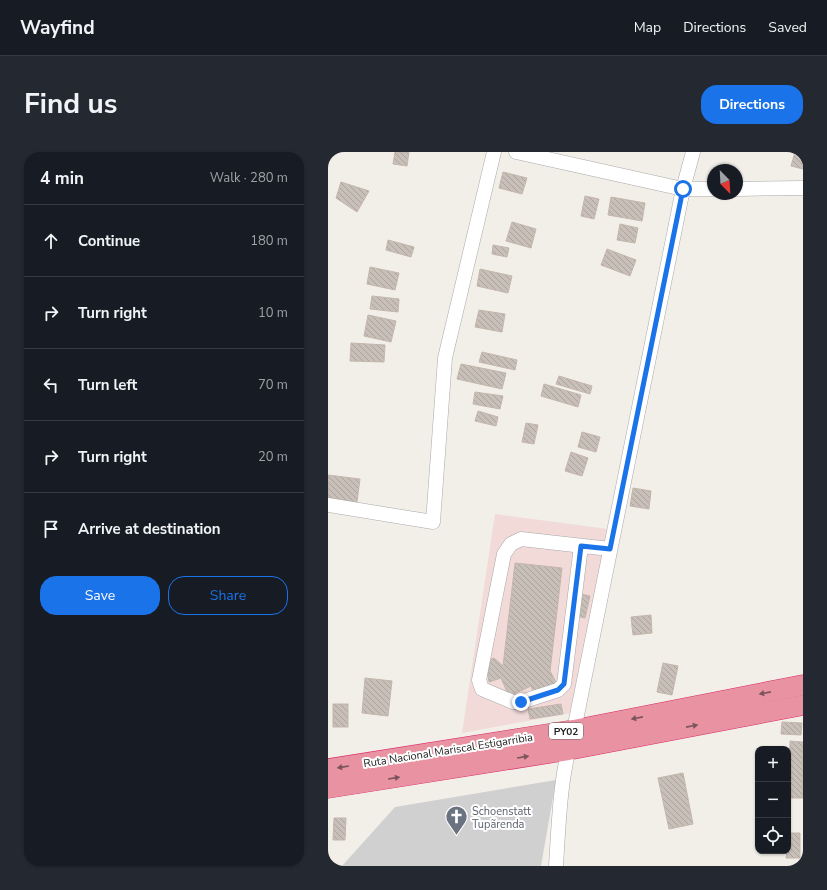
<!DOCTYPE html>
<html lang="en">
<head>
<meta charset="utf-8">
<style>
	:root { --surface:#171b24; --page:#242831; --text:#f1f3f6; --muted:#9ea1a6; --line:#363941; --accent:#1a73e8 }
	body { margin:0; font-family:"Nunito Sans",sans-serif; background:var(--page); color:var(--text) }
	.controls { position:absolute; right:12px; bottom:12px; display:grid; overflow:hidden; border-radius:8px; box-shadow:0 1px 3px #0004 }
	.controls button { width:36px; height:36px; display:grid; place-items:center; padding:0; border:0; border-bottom:1px solid var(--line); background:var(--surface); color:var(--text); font:20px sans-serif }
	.compass { position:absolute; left:379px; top:12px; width:36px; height:36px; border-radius:50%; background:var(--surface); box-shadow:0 1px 3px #0004; rotate:156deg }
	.stop { position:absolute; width:12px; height:12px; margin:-9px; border:3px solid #1a73e8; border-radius:50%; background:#fff }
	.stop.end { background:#1a73e8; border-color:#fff; box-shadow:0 1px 4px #0008 }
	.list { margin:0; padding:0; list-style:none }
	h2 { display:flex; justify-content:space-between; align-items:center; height:52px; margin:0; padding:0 16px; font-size:17px }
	h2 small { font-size:13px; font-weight:400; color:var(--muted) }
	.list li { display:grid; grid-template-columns:26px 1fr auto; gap:12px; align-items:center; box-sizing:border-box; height:72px; padding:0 16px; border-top:1px solid var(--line) }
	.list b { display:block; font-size:15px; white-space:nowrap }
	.list em { font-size:13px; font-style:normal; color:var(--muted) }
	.actions { display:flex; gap:8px; padding:12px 16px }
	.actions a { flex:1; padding:9px 0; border:1px solid var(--accent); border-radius:16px; text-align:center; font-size:14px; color:var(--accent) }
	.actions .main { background:var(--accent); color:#fff }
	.icon { flex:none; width:22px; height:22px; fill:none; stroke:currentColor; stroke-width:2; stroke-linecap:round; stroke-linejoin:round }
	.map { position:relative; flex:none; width:475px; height:714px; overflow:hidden; border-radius:16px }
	header { display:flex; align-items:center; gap:24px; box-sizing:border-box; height:56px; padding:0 20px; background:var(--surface); border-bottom:1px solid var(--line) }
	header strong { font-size:19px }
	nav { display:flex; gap:22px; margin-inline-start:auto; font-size:14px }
	.intro { display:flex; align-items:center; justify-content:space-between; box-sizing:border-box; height:96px; padding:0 24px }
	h1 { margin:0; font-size:28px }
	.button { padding:10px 18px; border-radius:16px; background:var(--accent); color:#fff; font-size:14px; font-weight:700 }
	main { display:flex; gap:24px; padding:0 24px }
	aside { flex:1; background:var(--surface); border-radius:16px; box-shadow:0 1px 3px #0004 }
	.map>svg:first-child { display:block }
</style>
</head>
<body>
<header>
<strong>Wayfind</strong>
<nav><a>Map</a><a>Directions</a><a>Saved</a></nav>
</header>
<div class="intro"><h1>Find us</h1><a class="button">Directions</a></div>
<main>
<aside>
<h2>4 min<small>Walk · 280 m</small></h2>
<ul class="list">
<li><svg class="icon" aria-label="ahead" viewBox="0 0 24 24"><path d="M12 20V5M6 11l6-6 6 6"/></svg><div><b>Continue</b></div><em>180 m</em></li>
<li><svg class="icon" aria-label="right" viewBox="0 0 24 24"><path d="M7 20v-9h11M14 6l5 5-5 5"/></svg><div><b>Turn right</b></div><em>10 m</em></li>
<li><svg class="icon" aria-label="left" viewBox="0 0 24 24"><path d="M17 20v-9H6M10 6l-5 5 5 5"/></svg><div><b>Turn left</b></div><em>70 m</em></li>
<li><svg class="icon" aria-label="right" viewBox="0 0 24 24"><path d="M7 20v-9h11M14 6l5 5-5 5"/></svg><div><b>Turn right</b></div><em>20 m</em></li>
<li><svg class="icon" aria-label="arrive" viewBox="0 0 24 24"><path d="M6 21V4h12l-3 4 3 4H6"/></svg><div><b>Arrive at destination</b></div></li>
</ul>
<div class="actions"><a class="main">Save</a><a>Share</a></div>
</aside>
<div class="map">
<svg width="475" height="714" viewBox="0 0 475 714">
	<defs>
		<pattern id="building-back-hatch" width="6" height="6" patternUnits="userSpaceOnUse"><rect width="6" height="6" fill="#c7bfb8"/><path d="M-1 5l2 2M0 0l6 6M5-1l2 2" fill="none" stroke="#aba49e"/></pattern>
	</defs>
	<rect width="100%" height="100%" fill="#f2efe9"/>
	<polygon fill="#f2dad9" points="167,362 280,377 243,561 134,581"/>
	<polygon fill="#d0d0d0" points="228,628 213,714 14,714 67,655"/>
	<g fill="url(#building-back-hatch)" stroke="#c4b6ab">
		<polygon points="67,0 81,0 79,14 65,12"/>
		<polygon points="467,0 475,0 475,17 463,14"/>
		<polygon points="175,20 199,26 194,42 171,36"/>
		<polygon points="13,30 41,39 29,60 8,46"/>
		<polygon points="257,44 271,47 266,67 253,64"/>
		<polygon points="283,45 317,51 314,69 280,63"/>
		<polygon points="184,70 208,77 203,96 178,89"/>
		<polygon points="292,72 310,76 307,91 289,88"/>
		<polygon points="60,88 86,95 83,105 58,98"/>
		<polygon points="165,93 181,96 179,105 164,102"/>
		<polygon points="279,97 308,108 302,124 273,113"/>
		<polygon points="42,115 71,121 67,138 39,132"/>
		<polygon points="152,117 184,124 180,141 149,134"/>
		<polygon points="44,144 71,147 70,160 42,157"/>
		<polygon points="151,158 177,162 174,180 147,175"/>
		<polygon points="40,163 68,169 63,190 36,184"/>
		<polygon points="23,191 57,193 56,210 22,209"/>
		<polygon points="154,200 189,208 187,218 151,210"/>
		<polygon points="133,212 178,221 174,237 129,227"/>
		<polygon points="231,224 264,234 262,242 228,232"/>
		<polygon points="216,232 253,243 250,255 213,244"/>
		<polygon points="147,240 175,244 172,257 145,252"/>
		<polygon points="150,259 170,265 168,274 147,269"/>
		<polygon points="198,271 210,273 206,292 194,290"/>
		<polygon points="254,280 272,285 268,300 250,295"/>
		<polygon points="243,300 260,306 254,324 237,319"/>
		<polygon points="0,323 32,327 29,350 0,346"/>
		<polygon points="305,336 323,339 321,357 302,354"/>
		<polygon points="187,411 234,416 222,519 229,532 206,542 203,534 181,544 173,526 161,530 158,509 166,506 175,514"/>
		<polygon points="253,442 262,444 257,466 248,464"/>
		<polygon points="323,463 324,481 305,483 303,465"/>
		<polygon points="335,511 350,514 344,543 329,540"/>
		<polygon points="37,526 64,529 60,564 34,561"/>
		<rect x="5" y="552" width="15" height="23"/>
		<polygon points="233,552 235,562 202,567 200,557"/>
		<polygon points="454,570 474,571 473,583 453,582"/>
		<polygon points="462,589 475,590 475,646 461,646"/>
		<polygon points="355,621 365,672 341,677 330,626"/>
		<polygon points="6,666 18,666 17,688 5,688"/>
		<polygon points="460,681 472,681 472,706 458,706 459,699 460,699"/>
	</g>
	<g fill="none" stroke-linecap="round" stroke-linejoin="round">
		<defs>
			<g id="minor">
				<polyline points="188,0 355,37 385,37"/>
				<polyline points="409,37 475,36"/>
				<polyline points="0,353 105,370 117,206 166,0"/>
				<polyline points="253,394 236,532 230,538 193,550 185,550 154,537 151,528 176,402 183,392 193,387 282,397"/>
				<path d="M 228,714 C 231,668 232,622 246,578 L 355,37 L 365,0"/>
			</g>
			<g id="highway">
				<polyline points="0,617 246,578 475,533"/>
				<polyline points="0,636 240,598 475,553"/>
			</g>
		</defs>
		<use href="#minor" stroke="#a9a9a9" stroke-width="15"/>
		<use href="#highway" stroke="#dc2a67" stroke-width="21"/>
		<use href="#minor" stroke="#fff" stroke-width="14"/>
		<use href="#highway" stroke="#e892a2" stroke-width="20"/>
	</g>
	<defs><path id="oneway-solid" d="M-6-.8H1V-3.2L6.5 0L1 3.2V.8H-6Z"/></defs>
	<g fill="#7b545c">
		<use href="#oneway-solid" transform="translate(437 541) rotate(169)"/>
		<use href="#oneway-solid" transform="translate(309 566) rotate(169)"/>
		<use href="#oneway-solid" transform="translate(364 574) rotate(-11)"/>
		<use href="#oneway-solid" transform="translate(195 605) rotate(-9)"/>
		<use href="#oneway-solid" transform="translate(15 615) rotate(171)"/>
		<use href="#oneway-solid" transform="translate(66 626) rotate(-9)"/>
	</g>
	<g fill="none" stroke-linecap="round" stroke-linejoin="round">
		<polyline stroke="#1a73e8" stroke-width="5" points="193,550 230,538 236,532 253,394 282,397 355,37"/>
	</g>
	<defs>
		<symbol id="church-pin" viewBox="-11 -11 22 30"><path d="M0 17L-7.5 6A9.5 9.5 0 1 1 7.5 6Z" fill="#6b7280" stroke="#fff"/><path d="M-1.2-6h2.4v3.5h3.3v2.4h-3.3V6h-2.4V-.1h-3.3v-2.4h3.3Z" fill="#fff"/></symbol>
	</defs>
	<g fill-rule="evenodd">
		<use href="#church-pin" x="116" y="652" width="25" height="34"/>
	</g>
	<g text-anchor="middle" stroke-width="4" stroke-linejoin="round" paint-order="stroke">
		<rect fill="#fff" stroke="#646464" stroke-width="1" x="221" y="571" width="34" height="16" rx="3"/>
		<g font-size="10" font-weight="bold" fill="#222">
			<text x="238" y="583">PY02</text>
		</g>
		<g font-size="11" fill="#222" stroke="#fff">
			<text transform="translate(120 598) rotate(-9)" y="4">Ruta Nacional Mariscal Estigarribia</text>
		</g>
		<g font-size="11" fill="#5b616d" stroke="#fff" text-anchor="start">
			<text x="144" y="663">Schoenstatt<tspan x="144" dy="13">Tupãrenda</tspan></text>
		</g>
	</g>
</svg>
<div class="controls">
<button>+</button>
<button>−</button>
<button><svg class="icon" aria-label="locate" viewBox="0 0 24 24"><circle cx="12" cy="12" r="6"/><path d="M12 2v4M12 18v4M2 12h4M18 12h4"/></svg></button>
</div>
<svg class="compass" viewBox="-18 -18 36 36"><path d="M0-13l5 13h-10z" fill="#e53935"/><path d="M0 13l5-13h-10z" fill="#9ea1a6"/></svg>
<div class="stop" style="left:355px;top:37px"></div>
<div class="stop end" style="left:193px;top:550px"></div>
</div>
</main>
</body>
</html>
